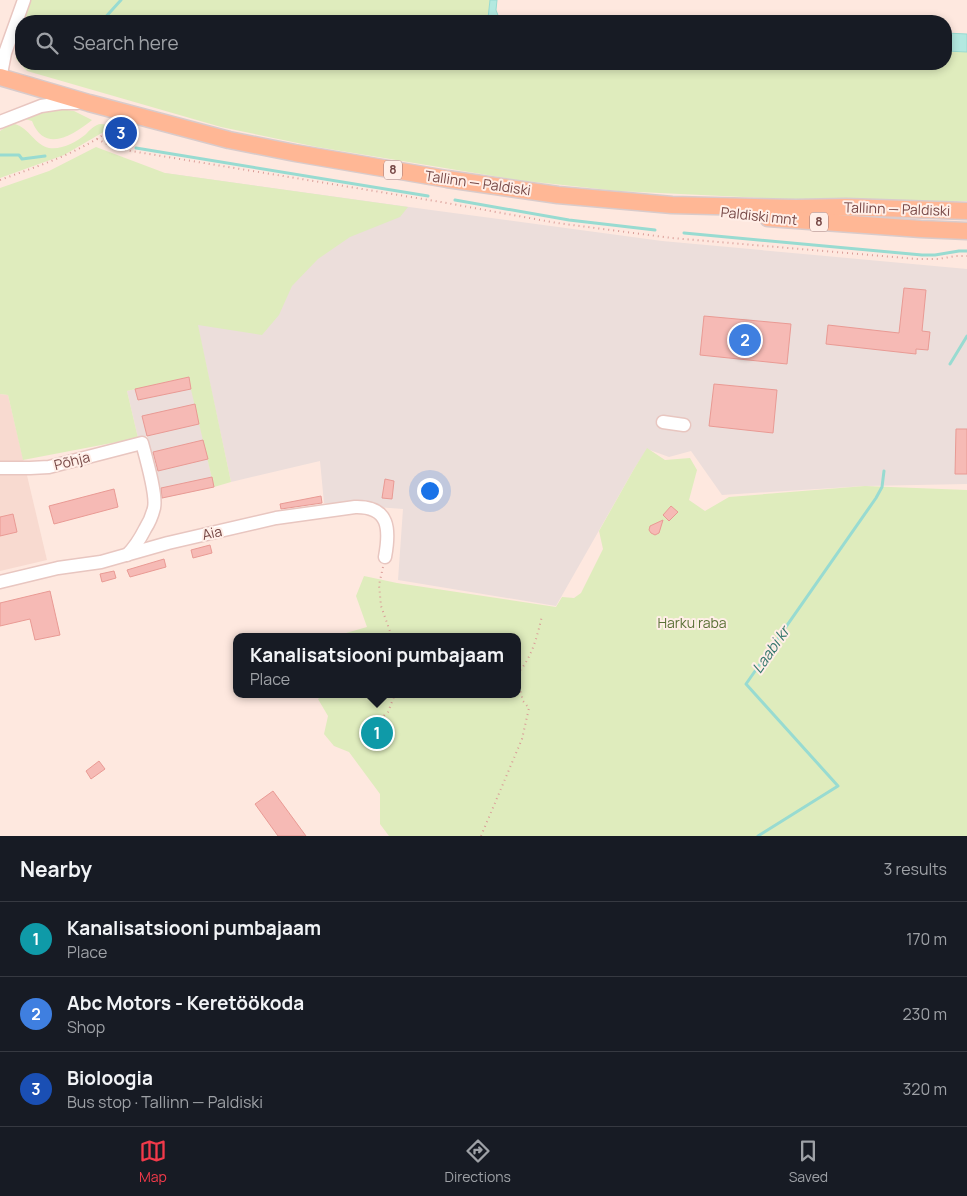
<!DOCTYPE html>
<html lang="en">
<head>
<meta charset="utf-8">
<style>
	:root { --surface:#171b24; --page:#242831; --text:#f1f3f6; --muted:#9ea1a6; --line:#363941; --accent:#f23a4a }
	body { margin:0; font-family:Manrope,sans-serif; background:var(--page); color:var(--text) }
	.you { position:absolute; left:429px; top:490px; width:18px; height:18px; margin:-12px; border:4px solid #fff; border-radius:50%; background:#1a73e8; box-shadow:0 0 0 8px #1a73e833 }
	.badge { display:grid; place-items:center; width:32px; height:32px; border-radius:50%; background:var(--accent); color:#fff; font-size:16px; font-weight:700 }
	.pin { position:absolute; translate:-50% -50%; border:2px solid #fff; box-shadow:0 1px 5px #0006 }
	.popup { position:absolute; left:233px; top:633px; width:288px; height:65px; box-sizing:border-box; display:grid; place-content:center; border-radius:10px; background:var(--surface); filter:drop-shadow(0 1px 4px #0005); font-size:16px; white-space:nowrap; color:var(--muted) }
	.popup b { font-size:19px; color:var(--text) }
	.popup::after { content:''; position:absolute; left:50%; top:100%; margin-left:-10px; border:10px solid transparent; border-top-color:var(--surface) }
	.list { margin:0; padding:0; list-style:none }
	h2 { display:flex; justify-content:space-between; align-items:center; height:65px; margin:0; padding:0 20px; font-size:21px }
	h2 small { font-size:16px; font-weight:400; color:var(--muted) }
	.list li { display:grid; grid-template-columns:32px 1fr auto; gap:15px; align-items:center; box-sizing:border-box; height:75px; padding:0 20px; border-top:1px solid var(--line) }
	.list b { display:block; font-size:19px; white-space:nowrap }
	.list p { margin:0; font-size:16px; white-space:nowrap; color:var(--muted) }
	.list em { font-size:16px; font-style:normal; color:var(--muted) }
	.icon { flex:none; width:28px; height:28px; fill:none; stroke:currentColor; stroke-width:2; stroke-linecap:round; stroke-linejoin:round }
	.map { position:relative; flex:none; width:967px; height:836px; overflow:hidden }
	.search { position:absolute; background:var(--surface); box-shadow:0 2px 8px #0003; left:15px; right:15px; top:15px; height:55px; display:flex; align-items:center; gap:12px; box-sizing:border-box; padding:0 18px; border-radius:20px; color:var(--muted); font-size:19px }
	.sheet { height:290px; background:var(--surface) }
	nav { display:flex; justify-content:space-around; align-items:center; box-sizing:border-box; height:70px; border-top:1px solid var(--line); background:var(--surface); font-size:14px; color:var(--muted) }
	nav a { display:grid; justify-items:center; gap:2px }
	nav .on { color:var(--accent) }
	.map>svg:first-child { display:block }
</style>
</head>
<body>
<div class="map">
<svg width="967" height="836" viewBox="0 0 967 836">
	<rect width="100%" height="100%" fill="#fee8df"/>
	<polygon fill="#f8dad0" points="0,394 8,395 47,560 0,571"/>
	<g fill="#ecdedb">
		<polygon points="165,173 431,210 662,241 967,269 967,484 865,486 722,495 691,451 669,457 647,449 634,469 556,606 398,580 403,509 324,503 320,461 231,482"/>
		<polygon points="189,377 214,487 160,499 147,436 138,438 127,391"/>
	</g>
	<g fill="#dfecbd">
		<polygon points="31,0 490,0 488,18 474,20 474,21 24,21"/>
		<polygon points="21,28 21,64 946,64 946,51 967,52 967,201 918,202 784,199 618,191 517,180 317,147 221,127 27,71 16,59 18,36"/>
		<path d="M 61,109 L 74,111 L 92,120 C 73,135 45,154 32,121 L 25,119 L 44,112 Z"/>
		<path d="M 15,124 C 29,128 35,145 49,148 C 62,150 76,142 85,135 C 89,131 95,124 101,124 C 104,124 108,126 112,127 L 64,155 L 0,178 L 0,131 L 9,125 Z"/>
		<polygon points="96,147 165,173 408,207 400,217 350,237 318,259 292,286 279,315 262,335 198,325 231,482 214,487 188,377 127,391 138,438 23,460 8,395 0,394 0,188 49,171"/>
		<polygon points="647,448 665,460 690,458 697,470 689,500 705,511 729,497 865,486 967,490 967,836 389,836 380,824 380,794 349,752 334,746 324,734 328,716 318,699 324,694 517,694 517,637 332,637 367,627 356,596 364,576 397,583 556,607 562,597 574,598 581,593 603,549 599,531 634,469"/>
	</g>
	<g fill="#b3e9e0" stroke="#98dbd1">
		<polygon points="490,0 497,0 496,10 499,18 522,21 563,19 652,21 474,21 474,20 488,18"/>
		<polygon points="946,33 967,34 967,52 946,51"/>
	</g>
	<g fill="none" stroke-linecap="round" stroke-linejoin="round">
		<g stroke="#98dbd1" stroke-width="3">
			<polyline points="102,21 121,0"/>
			<polyline points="136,148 428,196"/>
			<polyline points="0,155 19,155 22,159 45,156"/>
			<polyline points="455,200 569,220 655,230"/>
			<polyline points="684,233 922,255 935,255 959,251 967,251"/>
			<polyline points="950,364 967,336"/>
			<polyline points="758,836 838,786 746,684 876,498 882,487 884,471"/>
		</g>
	</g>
	<g fill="#f6bab5" stroke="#e99a94">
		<polygon points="904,288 926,290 922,331 930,332 928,350 916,349 916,354 826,344 828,325 899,333"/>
		<polygon points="704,316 791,324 787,364 700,355"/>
		<polygon points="189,377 191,389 138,400 135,389"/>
		<polygon points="714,384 777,390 773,433 709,426"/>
		<polygon points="195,404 199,424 147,436 142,416"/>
		<polygon points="956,429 967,429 967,474 955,474"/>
		<polygon points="203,440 208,459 158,471 153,452"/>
		<polygon points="212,477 214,487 162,498 161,488"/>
		<polygon points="385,479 394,481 392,499 382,498"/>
		<polygon points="114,489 118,507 54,524 49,506"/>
		<polygon points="321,496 322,503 281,509 280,504"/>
		<polygon points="671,506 678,512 669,521 663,515"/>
		<polygon points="13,514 17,532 0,536 0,517"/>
		<polygon points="663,520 659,533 655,535 651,533 649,530 650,526"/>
		<polygon points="210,545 212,553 193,558 191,550"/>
		<polygon points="164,559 166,567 130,577 127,570"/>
		<polygon points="114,571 116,578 102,582 100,574"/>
		<polygon points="50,591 60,635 35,640 30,619 0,626 0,603"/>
		<polygon points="99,761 105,769 91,779 86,771"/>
		<polygon points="273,791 306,836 278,836 255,804"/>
	</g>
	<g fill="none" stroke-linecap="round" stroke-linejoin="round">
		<defs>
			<g id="minor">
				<polyline points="0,79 5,53 24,0"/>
				<polyline points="0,122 41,106 61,103 77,103"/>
				<polyline points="663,422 684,425"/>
				<path d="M 0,468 L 30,468 L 49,467 L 142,443 C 146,458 157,495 154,508 C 152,516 149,523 145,529 C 140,539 135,547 127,555"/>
				<path d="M 0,582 L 58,568 L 101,562 L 168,543 L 276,518 L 355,507 C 390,506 390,530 385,557"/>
			</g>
			<g id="major">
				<polyline points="0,77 89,103 229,140 295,153 447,179 558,195 672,205 796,208 846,207 967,211"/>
				<polyline points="768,218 921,229 967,231"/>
			</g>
		</defs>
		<use href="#minor" stroke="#e8c6c0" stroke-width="15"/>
		<use href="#major" stroke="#d9cbcb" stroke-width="19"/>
		<g stroke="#da9d98" stroke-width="2" stroke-dasharray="1 4" stroke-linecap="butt">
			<polyline points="97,139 111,146 125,150 441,202 557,223 672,238 917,259 938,259 956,256 967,256"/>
			<path d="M 0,180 C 38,166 76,154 109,131 L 127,135 L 125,150"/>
			<polyline points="383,567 379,585 381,606 392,637"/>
			<path d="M 517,674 C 532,658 537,637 542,616"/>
			<polyline points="369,729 388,712 395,694"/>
			<polyline points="481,836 522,739 529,708 523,701 517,678"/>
		</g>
		<use href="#minor" stroke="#fff" stroke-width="12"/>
		<use href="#major" stroke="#ffb795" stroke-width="16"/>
	</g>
	<g text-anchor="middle" stroke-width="4" stroke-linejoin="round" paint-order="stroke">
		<g fill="#ffeee7" stroke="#9f7976" stroke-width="1">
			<rect x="384" y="160.5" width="18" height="19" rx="4"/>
			<rect x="810" y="212.5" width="18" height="19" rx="4"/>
		</g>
		<g font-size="12" font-weight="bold" fill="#764745">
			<text x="393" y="174">8</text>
			<text x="819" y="226">8</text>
		</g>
		<g font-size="14" fill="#764745" stroke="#ffeee7">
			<text transform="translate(478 183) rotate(8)" y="5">Tallinn — Paldiski</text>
			<text transform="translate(897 209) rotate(2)" y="5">Tallinn — Paldiski</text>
			<text transform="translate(759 216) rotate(6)" y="5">Paldiski mnt</text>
			<text transform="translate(72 461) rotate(-14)" y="5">Põhja</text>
			<text transform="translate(212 533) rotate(-13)" y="5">Aia</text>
		</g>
		<g font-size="14" fill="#5b7137" stroke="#ffeee7">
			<text x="692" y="628">Harku raba</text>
		</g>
		<g font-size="15" font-style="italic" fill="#35766d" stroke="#ffeee7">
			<text transform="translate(771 650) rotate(-55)" y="5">Laabi kr</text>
		</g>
	</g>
</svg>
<div class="you"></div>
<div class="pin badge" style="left:377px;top:733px;background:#0f9aa8">1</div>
<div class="popup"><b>Kanalisatsiooni pumbajaam</b>Place</div>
<div class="pin badge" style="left:745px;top:340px;background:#3f7fe0">2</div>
<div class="pin badge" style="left:121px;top:133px;background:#1a4fb4">3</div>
<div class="search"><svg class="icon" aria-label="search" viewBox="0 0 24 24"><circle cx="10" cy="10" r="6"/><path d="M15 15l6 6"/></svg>Search here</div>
</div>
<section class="sheet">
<h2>Nearby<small>3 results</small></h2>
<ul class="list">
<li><span class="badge" style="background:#0f9aa8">1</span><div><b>Kanalisatsiooni pumbajaam</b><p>Place</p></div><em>170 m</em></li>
<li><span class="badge" style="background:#3f7fe0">2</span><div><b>Abc Motors - Keretöökoda</b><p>Shop</p></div><em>230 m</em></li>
<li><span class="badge" style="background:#1a4fb4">3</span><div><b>Bioloogia</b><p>Bus stop · Tallinn — Paldiski</p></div><em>320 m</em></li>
</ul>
</section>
<nav>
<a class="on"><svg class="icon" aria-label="map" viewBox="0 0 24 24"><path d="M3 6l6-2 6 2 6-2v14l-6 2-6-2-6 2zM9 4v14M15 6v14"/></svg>Map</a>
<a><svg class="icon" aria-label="directions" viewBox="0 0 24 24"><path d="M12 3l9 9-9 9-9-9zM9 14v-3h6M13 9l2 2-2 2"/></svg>Directions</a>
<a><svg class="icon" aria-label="saved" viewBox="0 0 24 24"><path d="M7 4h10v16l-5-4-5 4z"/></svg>Saved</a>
</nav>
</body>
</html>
